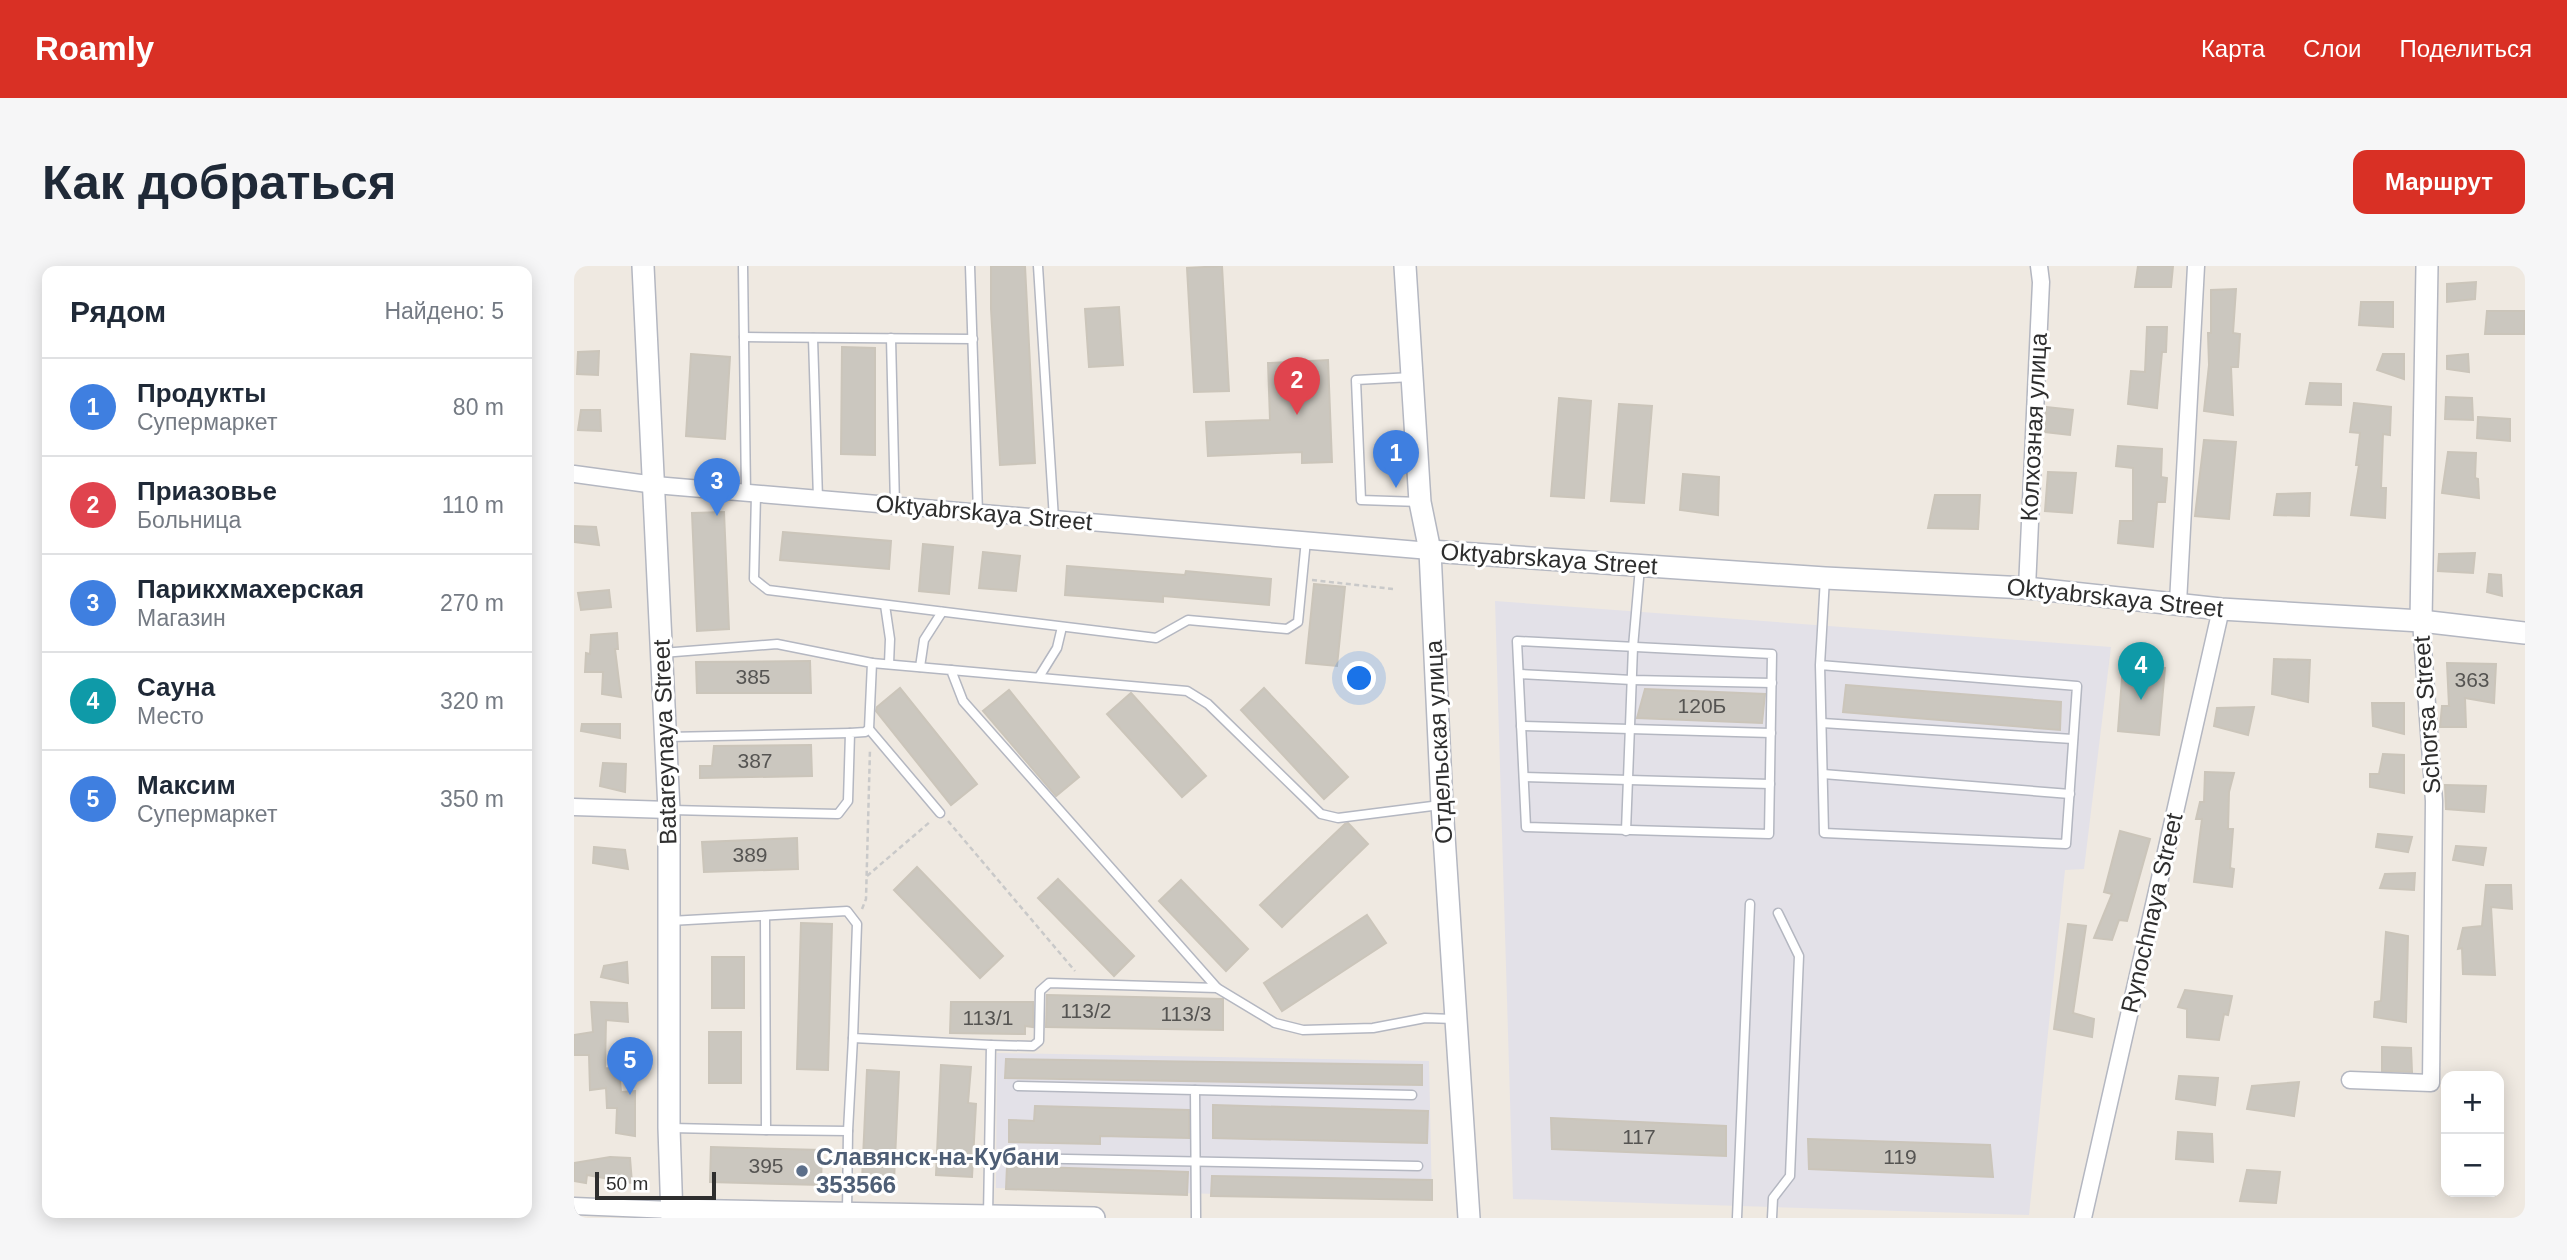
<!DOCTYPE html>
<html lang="ru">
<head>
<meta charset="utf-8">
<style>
	:root { --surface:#fff; --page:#f6f6f7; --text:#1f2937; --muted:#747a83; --line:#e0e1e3; --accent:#d93025 }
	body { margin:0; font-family:Helvetica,sans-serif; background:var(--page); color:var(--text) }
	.controls { position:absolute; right:21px; bottom:21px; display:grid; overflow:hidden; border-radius:14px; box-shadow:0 4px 18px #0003 }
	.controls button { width:63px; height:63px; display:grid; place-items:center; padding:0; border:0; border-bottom:2px solid var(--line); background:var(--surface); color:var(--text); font:35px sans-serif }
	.scale { position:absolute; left:21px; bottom:18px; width:121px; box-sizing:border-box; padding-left:7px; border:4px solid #2e2e2e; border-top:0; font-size:19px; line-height:24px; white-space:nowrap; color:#2e2e2e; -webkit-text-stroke:5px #fff; paint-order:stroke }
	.you { position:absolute; left:786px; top:413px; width:24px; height:24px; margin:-18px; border:5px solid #fff; border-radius:50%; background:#1a73e8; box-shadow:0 0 0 10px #1a73e833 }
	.badge { display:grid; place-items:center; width:46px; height:46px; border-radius:50%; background:var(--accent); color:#fff; font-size:23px; font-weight:700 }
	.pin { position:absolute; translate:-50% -58px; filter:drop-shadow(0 2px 4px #0008) }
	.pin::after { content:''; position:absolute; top:37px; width:24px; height:21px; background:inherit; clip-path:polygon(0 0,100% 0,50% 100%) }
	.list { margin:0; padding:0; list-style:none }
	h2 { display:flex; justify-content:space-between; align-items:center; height:91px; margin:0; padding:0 28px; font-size:30px }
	h2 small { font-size:23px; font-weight:400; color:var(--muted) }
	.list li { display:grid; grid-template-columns:46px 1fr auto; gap:21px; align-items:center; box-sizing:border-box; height:98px; padding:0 28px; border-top:2px solid var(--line) }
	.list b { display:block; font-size:26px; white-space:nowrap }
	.list p { margin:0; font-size:23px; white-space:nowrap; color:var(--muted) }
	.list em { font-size:23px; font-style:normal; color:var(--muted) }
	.map { position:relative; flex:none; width:1951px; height:952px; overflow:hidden; border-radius:14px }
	header { display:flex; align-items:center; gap:42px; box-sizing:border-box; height:98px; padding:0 35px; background:var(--accent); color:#fff }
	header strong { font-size:33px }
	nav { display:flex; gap:38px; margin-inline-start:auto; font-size:24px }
	.intro { display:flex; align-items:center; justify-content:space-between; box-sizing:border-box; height:168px; padding:0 42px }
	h1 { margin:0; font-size:49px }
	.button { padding:18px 32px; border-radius:14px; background:var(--accent); color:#fff; font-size:24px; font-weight:700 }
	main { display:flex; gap:42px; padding:0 42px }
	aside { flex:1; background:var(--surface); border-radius:14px; box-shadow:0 4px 18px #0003 }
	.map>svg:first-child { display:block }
</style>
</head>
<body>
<header>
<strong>Roamly</strong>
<nav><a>Карта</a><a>Слои</a><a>Поделиться</a></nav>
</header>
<div class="intro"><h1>Как добраться</h1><a class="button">Маршрут</a></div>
<main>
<aside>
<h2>Рядом<small>Найдено: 5</small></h2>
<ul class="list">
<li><span class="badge" style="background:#3f7fe0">1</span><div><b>Продукты</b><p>Супермаркет</p></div><em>80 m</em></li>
<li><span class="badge" style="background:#e0444e">2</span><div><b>Приазовье</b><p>Больница</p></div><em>110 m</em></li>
<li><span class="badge" style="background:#3f7fe0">3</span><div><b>Парикхмахерская</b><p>Магазин</p></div><em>270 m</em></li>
<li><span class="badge" style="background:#0f9aa8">4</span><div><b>Сауна</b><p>Место</p></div><em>320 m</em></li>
<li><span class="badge" style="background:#3f7fe0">5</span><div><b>Максим</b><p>Супермаркет</p></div><em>350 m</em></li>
</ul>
</aside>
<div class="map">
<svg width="1951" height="952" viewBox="0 0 1951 952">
	<rect width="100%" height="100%" fill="#efe9e1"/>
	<g fill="#e3e1e8">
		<polygon points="921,335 1537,381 1510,603 1491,604 1455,949 939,933"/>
		<polygon points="423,787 855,795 858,934 422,922"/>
	</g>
	<g fill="#cbc7bf" stroke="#cbc5ba" stroke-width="2">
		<polygon points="417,0 451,0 461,197 426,199 417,43"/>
		<polygon points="648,0 655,125 620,126 613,2"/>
		<polygon points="1564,0 1599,0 1597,21 1561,21"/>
		<polygon points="1902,16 1901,33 1873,36 1873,18"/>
		<polygon points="1662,23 1659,67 1666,68 1664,101 1657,101 1659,149 1630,145 1635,99 1634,67 1637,67 1637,24"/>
		<polygon points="1787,36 1819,36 1819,61 1785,59"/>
		<polygon points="545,41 549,99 515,101 511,43"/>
		<polygon points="1913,45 1951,45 1950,68 1911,68"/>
		<polygon points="1573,61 1593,61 1592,86 1588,86 1583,142 1554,138 1557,105 1571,106"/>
		<polygon points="268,81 301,82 301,189 267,188"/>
		<polygon points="25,85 24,109 3,108 4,86"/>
		<polygon points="117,88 156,91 151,173 112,170"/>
		<polygon points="1809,88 1830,88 1830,113 1803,104"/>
		<polygon points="1894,88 1895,106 1873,103 1873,90"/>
		<polygon points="754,94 758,196 728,197 728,186 634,190 632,156 696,154 694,97"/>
		<polygon points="1736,117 1767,118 1767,139 1732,138"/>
		<polygon points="1872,131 1898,132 1899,154 1871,153"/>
		<polygon points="985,132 1017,135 1010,232 977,230"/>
		<polygon points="1780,137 1817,141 1816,169 1809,168 1807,222 1812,222 1811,252 1777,249 1785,199 1782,199 1786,167 1776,166"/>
		<polygon points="1045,138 1078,140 1070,237 1037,235"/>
		<polygon points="1472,141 1499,144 1496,169 1471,166"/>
		<polygon points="7,144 26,144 27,165 4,164"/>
		<polygon points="1904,151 1936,153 1936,175 1903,172"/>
		<polygon points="1630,174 1662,176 1655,253 1621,250"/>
		<polygon points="1544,180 1588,183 1587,211 1593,212 1591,236 1583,236 1579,281 1544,277 1546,255 1559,255 1559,202 1542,200"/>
		<polygon points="1874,186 1902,187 1901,212 1904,213 1905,232 1868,227"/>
		<polygon points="1474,206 1502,207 1498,247 1471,245"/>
		<polygon points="1109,208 1145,211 1144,249 1106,244"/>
		<polygon points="1736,227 1735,250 1700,249 1703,228"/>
		<polygon points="1361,229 1406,229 1404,263 1354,262"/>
		<polygon points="150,246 155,363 123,365 118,247"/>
		<polygon points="0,260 22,261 25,279 0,276"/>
		<polygon points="209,266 317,275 315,303 206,294"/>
		<polygon points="349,278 379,281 375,328 345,325"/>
		<polygon points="409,286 446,290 442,325 405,322"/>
		<polygon points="1901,287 1899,307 1864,305 1865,288"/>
		<polygon points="493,300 611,309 612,305 697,313 695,339 589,330 589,336 491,329"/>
		<polygon points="1915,308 1927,309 1928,330 1913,326"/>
		<polygon points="740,318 771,321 763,400 732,397"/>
		<polygon points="35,324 37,341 7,344 4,327"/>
		<polygon points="43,367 44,383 41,383 47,431 28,428 29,406 11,406 12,387 16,388 17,369"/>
		<polygon points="1700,393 1736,394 1734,436 1698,428"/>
		<polygon points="236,395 237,427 123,427 122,396"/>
		<polygon points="1873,397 1922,398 1920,437 1891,432 1892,461 1866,461 1868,440 1875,440"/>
		<polygon points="1549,399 1591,402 1585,469 1544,465"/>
		<polygon points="1272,419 1487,436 1486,464 1269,446"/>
		<polygon points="326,422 403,518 377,539 302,445 303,441"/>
		<polygon points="690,422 774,511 750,533 667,444"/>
		<polygon points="1071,423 1191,428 1188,457 1063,452"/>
		<polygon points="435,424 505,511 482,530 409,445"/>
		<polygon points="557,427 632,510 608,531 533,448"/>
		<polygon points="1798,437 1830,437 1830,468 1799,460"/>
		<polygon points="1680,441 1674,469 1640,460 1643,442"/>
		<polygon points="8,458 46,458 46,472 7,465"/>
		<polygon points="237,479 238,510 126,512 126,500 138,500 140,480"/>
		<polygon points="1809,488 1830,489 1830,527 1796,521 1796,508 1805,508"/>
		<polygon points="29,497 52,498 51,526 26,520"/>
		<polygon points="1631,506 1660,507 1655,526 1654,563 1659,563 1656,602 1660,603 1658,621 1620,616 1628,553 1622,553 1626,536 1630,536"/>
		<polygon points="1871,519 1912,520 1910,546 1872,543"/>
		<polygon points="774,557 794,578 708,661 686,639 771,558"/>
		<polygon points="1546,565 1576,573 1553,655 1545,654 1538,674 1520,672 1538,628 1530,626"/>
		<polygon points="1804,568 1838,571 1834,586 1802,581"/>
		<polygon points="223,572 224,603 130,606 128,576"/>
		<polygon points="1882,580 1912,582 1909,599 1879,594"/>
		<polygon points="20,581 51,584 54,603 19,597"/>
		<polygon points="343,601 429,690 406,712 320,624"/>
		<polygon points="1841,607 1840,624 1806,622 1811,608"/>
		<polygon points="484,613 560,690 540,710 464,632"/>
		<polygon points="607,614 674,683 652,705 585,635"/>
		<polygon points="1912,619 1937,619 1938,643 1917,641 1921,709 1889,708 1888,682 1884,683 1889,662 1908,660"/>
		<polygon points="793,649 812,677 708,745 690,717"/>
		<polygon points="227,657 258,658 254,804 223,803"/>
		<polygon points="1494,658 1512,660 1499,747 1520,753 1518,771 1480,763"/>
		<polygon points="1812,666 1834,670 1832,756 1800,751 1801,736 1807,735"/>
		<rect x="138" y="691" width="32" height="51"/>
		<polygon points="53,696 54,717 27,711 30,700"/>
		<polygon points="1611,724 1658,730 1654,749 1650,748 1645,774 1613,771 1613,743 1604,741"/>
		<polygon points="473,729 649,733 649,764 472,761"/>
		<polygon points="17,736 53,737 54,756 32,754 31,802 45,803 47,826 61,825 61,870 42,867 43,842 33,842 32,822 16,824 15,789 0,789 0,769 19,766"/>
		<polygon points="377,736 459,736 459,761 451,760 451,768 376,767"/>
		<rect x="135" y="766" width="32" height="51"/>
		<polygon points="1808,781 1837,782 1838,806 1808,805"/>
		<polygon points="432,793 848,799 848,819 431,812"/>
		<polygon points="367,799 397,801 394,837 402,838 398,911 362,909"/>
		<polygon points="293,804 325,806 320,915 288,914"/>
		<polygon points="1605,810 1644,812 1641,839 1602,833"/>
		<polygon points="1725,816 1720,850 1673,843 1678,820"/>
		<polygon points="639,839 854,845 853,877 639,872"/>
		<polygon points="461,840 615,844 615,872 526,870 526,878 435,876 435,854 460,855"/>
		<polygon points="977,852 1152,860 1152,890 978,883"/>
		<polygon points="1604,866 1638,868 1639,896 1602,893"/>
		<polygon points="1234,873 1416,879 1419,911 1235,903"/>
		<polygon points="137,881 248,884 247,919 136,916"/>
		<polygon points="36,891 56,892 58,917 13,909 12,917 0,915 0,897"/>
		<polygon points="433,900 614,906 613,929 432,923"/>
		<polygon points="1673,904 1706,906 1702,937 1666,935"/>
		<polygon points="638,910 858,914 858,934 637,930"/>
	</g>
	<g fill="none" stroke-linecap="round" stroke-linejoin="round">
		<defs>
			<g id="service">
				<polyline points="169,0 172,227"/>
				<polyline points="396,0 404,247"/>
				<polyline points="464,0 480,253"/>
				<polyline points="170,71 399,73"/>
				<polyline points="239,72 244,233"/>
				<polyline points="317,72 321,240"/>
				<polyline points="838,111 782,114 787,234 846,236"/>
				<polyline points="182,228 180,313 194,324 582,372 614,354 713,363 724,356 732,274"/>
				<polyline points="311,339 316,373 315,398"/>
				<polygon points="943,375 1198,388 1195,568 952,561"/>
				<polyline points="88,387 203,378 298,397 295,463 291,466 276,467 274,535 264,548 98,544"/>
				<polyline points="298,397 377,404 389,435 643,722"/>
				<polyline points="1246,399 1503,420 1492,578 1250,567 1246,399 1251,312"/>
				<polyline points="346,401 350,374 368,346"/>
				<polyline points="377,404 613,425 634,438 747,548 764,552 866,539"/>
				<polyline points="945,408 1058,414 1198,417"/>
				<polyline points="465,411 483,382 488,361"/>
				<polyline points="1248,457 1499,473"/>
				<polyline points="947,460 1197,467"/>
				<polyline points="295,463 366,547"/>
				<polyline points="93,471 276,467"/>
				<polyline points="1249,508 1496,528"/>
				<polyline points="950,511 1196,518"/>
				<polyline points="1052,565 1059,381 1066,301"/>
				<polyline points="96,655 273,645 283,658 279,772 417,779 414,950"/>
				<polyline points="417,779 459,780 465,775 466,725 475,717 643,722 701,757 729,764 799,762 851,752 880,753"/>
				<polyline points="444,820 621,824 622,952"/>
				<polyline points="621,824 838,829"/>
				<polyline points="97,862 192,864 191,651"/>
				<polyline points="192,864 274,865"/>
				<polyline points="441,892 844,900"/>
				<polyline points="273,947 274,865 279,772"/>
				<polyline points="1163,952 1176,638"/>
				<polyline points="1198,952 1199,932 1216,910 1225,690 1204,647"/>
			</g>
			<g id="minor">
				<polyline points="0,208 81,219 856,285"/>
				<polyline points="1453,322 1467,16 1465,0"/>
				<polyline points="1604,337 1622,0"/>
				<polyline points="0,541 95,544"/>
				<polyline points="1776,814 1857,817 1860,535 1847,355"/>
				<polyline points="0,940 98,944"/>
				<polyline points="1509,952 1647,343"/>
			</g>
			<g id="tertiary">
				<polyline points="69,0 95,544 95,862 98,952"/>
				<polyline points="831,0 846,236 856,285 868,539 895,952"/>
				<polyline points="856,285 1251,312 1453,322 1647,343 1847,355 1951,367"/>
				<polyline points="1847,355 1853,0"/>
				<polyline points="98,944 520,952"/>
			</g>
		</defs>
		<use href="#service" stroke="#b4b7c1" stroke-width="11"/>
		<use href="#minor" stroke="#b4b7c1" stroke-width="19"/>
		<use href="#tertiary" stroke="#b4b7c1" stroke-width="24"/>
		<g stroke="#c9c9c9" stroke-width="2.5" stroke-dasharray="5 3.5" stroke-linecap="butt">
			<polyline points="738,314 819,323"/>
			<polyline points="374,555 501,705"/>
			<polyline points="293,610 357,555"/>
			<polyline points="288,643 292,633 296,483"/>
		</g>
		<use href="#service" stroke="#fff" stroke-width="8"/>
		<use href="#minor" stroke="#fff" stroke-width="16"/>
		<use href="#tertiary" stroke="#fff" stroke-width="21"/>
	</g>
	<circle fill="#5c6f8a" stroke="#fff" stroke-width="2.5" cx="228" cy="905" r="7"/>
	<g text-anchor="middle" stroke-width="6" stroke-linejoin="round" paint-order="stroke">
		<g font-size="21" fill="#555452">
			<text x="179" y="418">385</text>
			<text x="1898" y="421">363</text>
			<text x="1128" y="447">120Б</text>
			<text x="181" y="502">387</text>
			<text x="176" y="596">389</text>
			<text x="512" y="752">113/2</text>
			<text x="612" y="755">113/3</text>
			<text x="414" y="759">113/1</text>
			<text x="1065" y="878">117</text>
			<text x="1326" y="898">119</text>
			<text x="192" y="907">395</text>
		</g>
		<g font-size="24" fill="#2e2e2e" stroke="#fff">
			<text transform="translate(1460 161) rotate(-87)" y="8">Колхозная улица</text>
			<text transform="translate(410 247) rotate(5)" y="8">Oktyabrskaya Street</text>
			<text transform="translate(975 293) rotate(4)" y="8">Oktyabrskaya Street</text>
			<text transform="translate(1541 332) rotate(6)" y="8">Oktyabrskaya Street</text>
			<text transform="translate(1853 449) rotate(-94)" y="8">Schorsa Street</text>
			<text transform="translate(91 476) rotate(-92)" y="8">Batareynaya Street</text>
			<text transform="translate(865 476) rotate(-93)" y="8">Отдельская улица</text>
			<text transform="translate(1578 647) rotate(-77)" y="8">Rynochnaya Street</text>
		</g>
		<g font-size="24" font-weight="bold" fill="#4e5e75" stroke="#fff" text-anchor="start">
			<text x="242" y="899">Славянск-на-Кубани<tspan x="242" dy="28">353566</tspan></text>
		</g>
	</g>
</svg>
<div class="controls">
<button>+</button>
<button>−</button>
</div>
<div class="scale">50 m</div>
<div class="you"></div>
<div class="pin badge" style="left:822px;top:222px;background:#3f7fe0">1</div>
<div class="pin badge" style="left:723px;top:149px;background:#e0444e">2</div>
<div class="pin badge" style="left:143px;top:250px;background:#3f7fe0">3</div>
<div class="pin badge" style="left:1567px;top:434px;background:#0f9aa8">4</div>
<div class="pin badge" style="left:56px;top:829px;background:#3f7fe0">5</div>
</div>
</main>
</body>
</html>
